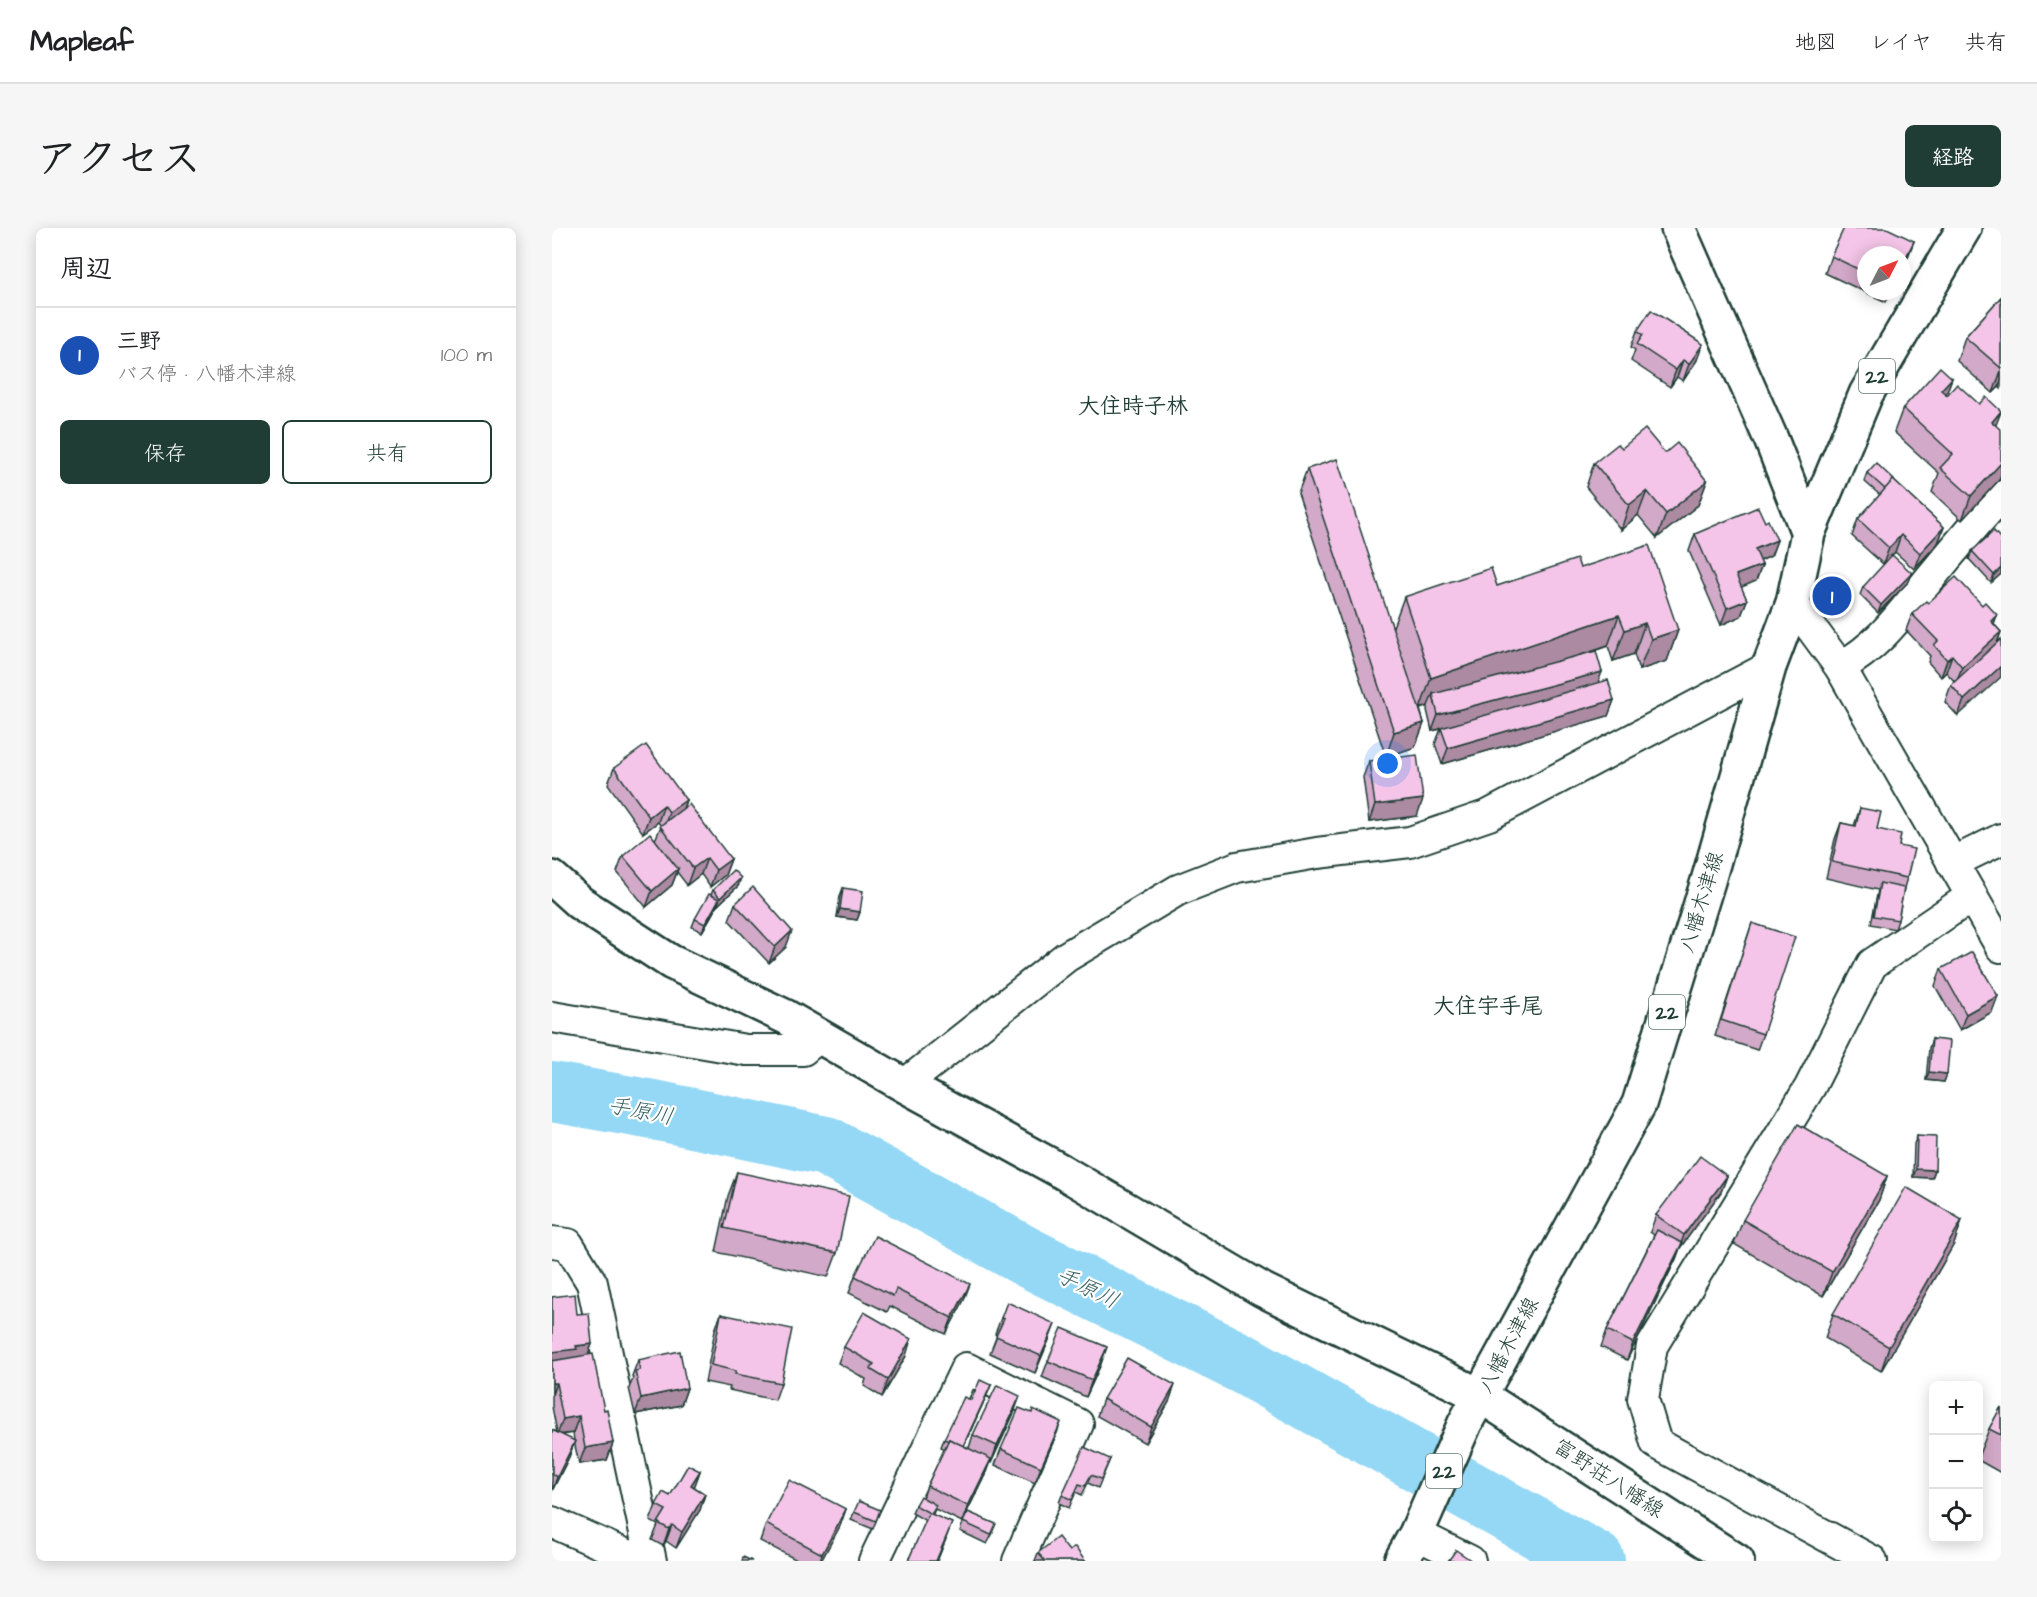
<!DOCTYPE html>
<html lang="ja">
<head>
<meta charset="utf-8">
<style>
	:root { --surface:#fff; --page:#f6f6f6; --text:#202124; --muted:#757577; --line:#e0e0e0; --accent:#1f3d34 }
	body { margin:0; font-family:"Architects Daughter","Klee One",sans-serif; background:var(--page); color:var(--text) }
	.controls { position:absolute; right:18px; bottom:18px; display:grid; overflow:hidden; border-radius:9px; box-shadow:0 3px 15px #0003 }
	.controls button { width:54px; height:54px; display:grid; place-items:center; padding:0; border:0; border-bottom:2px solid var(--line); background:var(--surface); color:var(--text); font:30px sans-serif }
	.compass { position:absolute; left:1305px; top:18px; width:54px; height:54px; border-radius:50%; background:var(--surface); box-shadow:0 3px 15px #0003; rotate:48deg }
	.you { position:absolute; left:836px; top:536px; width:21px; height:21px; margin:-15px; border:4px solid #fff; border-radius:50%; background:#1a73e8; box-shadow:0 0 0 9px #1a73e833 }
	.badge { display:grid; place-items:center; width:39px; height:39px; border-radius:50%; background:var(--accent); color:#fff; font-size:20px; font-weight:700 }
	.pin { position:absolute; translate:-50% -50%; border:3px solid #fff; box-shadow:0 2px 6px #0006 }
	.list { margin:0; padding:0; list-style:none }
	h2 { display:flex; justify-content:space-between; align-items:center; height:78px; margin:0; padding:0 24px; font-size:26px }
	h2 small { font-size:20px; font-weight:400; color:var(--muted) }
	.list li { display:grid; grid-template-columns:39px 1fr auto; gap:18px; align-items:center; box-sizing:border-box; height:96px; padding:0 24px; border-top:2px solid var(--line) }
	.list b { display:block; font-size:22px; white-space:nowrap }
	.list p { margin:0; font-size:20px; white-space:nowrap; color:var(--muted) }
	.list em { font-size:20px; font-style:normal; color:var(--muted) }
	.actions { display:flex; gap:12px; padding:18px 24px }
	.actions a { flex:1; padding:14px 0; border:2px solid var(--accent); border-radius:9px; text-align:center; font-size:21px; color:var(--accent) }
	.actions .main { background:var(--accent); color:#fff }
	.icon { flex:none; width:33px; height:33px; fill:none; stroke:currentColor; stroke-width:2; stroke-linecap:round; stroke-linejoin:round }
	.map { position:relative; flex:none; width:1449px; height:1333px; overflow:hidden; border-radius:9px }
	header { display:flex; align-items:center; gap:36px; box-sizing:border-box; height:84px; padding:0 30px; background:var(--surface); border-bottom:2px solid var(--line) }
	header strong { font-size:28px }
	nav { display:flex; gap:33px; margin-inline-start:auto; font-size:21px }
	.intro { display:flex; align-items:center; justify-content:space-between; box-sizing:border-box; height:144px; padding:0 36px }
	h1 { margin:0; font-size:42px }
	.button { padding:15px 27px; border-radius:9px; background:var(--accent); color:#fff; font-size:21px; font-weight:700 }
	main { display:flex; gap:36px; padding:0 36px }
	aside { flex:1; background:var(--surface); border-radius:9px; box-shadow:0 3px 15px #0003 }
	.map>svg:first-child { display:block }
</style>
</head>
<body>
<header>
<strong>Mapleaf</strong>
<nav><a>地図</a><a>レイヤ</a><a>共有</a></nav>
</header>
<div class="intro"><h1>アクセス</h1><a class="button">経路</a></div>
<main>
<aside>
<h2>周辺<small></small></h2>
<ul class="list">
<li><span class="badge" style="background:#1a4fb4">1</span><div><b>三野</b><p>バス停 · 八幡木津線</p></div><em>100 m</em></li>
</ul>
<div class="actions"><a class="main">保存</a><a>共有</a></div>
</aside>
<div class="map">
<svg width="1449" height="1333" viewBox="0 0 1449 1333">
	<rect width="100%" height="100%" fill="#fff"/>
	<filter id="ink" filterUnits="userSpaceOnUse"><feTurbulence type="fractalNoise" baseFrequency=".0167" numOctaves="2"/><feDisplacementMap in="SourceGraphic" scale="12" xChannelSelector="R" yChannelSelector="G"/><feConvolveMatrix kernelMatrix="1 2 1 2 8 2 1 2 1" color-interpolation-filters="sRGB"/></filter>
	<g filter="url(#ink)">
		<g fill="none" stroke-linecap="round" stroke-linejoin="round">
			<polyline stroke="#94d8f5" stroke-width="60" points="0,864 107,883 274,918 475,1029 693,1137 1043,1333"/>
			<defs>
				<g id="street">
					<polyline points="1241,375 1288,439 1449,719"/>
					<path d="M 1288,439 C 1327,419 1352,382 1379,349 C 1402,321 1425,294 1449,268"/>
					<polyline points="1400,635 1449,611"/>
					<polyline points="0,789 194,822 251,822 268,808"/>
					<polyline points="352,857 514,729 626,662 685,639 765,625 858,614 937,587 1217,439"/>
					<polyline points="0,1014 16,1016 40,1055 99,1333"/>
					<polyline points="0,1294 88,1333"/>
					<polyline points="864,1306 918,1333"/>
					<polyline points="322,1333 414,1140 526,1196 466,1333"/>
					<polyline points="1320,1333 1104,1215 1091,1171 1100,1118 1258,859 1320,736 1420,668"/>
				</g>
				<g id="secondary">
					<polyline points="1126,0 1219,211 1256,305"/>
					<polyline points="0,650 28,675 119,734 234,789 352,857 509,943 711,1062 929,1168 1185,1333"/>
				</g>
				<polyline id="primary" points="849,1333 864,1306 913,1195 1087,876 1156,653 1217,439 1241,375 1256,305 1314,166 1412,0"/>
			</defs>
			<use href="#street" stroke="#1f3d34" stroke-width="34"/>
			<use href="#secondary" stroke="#1f3d34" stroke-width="38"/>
			<use href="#primary" stroke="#1f3d34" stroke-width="38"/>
			<use href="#street" stroke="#fff" stroke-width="30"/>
			<use href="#secondary" stroke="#fff" stroke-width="33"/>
			<use href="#primary" stroke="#fff" stroke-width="33"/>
		</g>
		<g fill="#d2a9c8" stroke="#1f3d34" stroke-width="1.5" fill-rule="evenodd">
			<polygon points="1362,13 1350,41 1350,27 1314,27 1314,63 1340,63 1334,74 1273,45 1279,28"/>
			<polygon points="1449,69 1449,161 1447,159 1441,165 1405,133 1413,109"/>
			<polygon points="1085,103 1145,132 1131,153 1125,149 1118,159 1079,133 1083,122 1079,119"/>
			<polygon points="1400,150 1394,166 1444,198 1447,252 1410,292 1380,264 1387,245 1342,204 1351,180"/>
			<polygon points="1070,220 1113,225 1155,253 1146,277 1105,310 1086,287 1069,302 1034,259 1042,235"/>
			<polygon points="755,241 841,399 852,369 945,358 1028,340 1126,402 1115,433 1087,442 1082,426 1061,433 1056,418 1033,426 1046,455 1062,472 1056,488 890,536 883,516 889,501 880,503 875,482 876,478 868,481 872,495 863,519 834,529 746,265"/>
			<polygon points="1315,245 1342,253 1392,299 1386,315 1362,341 1343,324 1331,336 1300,308 1306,291 1328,267 1312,253"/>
			<polygon points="1213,294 1225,312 1219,328 1208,333 1210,337 1204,353 1189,359 1195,372 1189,388 1169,397 1137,323 1143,306"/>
			<polygon points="1420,323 1449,346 1439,355 1417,331"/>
			<polygon points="1360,345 1357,353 1326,385 1308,367 1311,359"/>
			<polygon points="1430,377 1445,387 1442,396 1449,404 1445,415 1406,488 1393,474 1399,457 1403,454 1394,444 1389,449 1376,434 1378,428 1354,402 1360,386"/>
			<polygon points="817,533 865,588 817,594 811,549"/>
			<polygon points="62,540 134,572 131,581 179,631 173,647 158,659 149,646 135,657 125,644 120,657 94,679 65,644 71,628 103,612 109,598 106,594 91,605 56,556"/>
			<polygon points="1308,580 1325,601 1347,618 1355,650 1352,660 1346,692 1343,701 1319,696 1326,662 1274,650 1283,611 1289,595 1302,598"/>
			<polygon points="186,658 165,678 165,677 150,704 140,699 143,691 159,667 161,662"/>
			<polygon points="291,660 308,684 305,692 285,689 288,668"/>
			<polygon points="183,676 234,719 217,735 177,692"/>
			<polygon points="1200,695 1211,806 1205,822 1163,808"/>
			<polygon points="1389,741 1440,784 1408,802 1383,758"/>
			<polygon points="1380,811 1395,846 1392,854 1374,852 1377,820"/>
			<polygon points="1365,908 1383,942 1380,950 1361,949 1362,916"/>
			<polygon points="185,944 285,1025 276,1049 164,1024 176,968"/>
			<polygon points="1175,948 1169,964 1128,1020 1124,1031 1075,1132 1049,1119 1055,1102 1102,1007 1098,1004 1104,987"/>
			<polygon points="1335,948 1327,972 1271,1068 1182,1016 1191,992"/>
			<polygon points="1410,992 1402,1016 1329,1143 1273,1110 1281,1086"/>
			<polygon points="303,1048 412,1072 394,1106 338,1078 335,1084 297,1065"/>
			<path d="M 0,1069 L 25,1086 L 40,1116 L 36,1127 L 61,1215 L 55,1232 L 27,1236 L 22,1213 L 17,1229 L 0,1263 L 0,1202 L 5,1204 L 0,1179 ZM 21,1205 L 22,1213 L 10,1207 Z"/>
			<polygon points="169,1086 229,1155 223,1172 177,1162 178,1159 153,1154 163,1102"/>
			<polygon points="449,1090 497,1112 483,1145 438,1125 445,1107 443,1106"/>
			<polygon points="292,1119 354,1128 330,1169 312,1158 314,1151 286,1135"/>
			<polygon points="86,1132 135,1160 129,1177 83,1186 77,1160 81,1151 80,1148"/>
			<polygon points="496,1133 549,1136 534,1169 490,1149"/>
			<polygon points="439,1157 412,1218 417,1220 421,1207 462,1185 439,1235 437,1234 433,1247 410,1294 383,1281 381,1286 394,1311 385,1333 356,1333 374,1293 360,1285 363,1277 371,1269 375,1258 393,1221 389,1219 392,1211 419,1172"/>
			<polygon points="551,1171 617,1174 593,1215 545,1188"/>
			<polygon points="1449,1179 1449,1245 1426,1232 1426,1229 1437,1201"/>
			<polygon points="503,1210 483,1255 443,1237 449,1221"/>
			<polygon points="558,1231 546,1260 536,1255 530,1267 524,1264 517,1280 507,1275 510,1267"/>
			<polygon points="148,1243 142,1259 153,1266 148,1282 124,1320 114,1313 111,1318 100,1312 106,1297 98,1293 104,1277 118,1268"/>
			<polygon points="294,1281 288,1298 269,1333 247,1333 208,1313 214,1296"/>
			<polygon points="328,1282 321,1301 299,1292 302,1284"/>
			<polygon points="411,1294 441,1305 435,1316 408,1303"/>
			<polygon points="517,1323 533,1333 483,1333 486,1325"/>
		</g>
		<g fill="#ab8aa2" stroke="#1f3d34" stroke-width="1.5">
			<polygon points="1362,13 1356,29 1350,41 1350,37"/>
			<polygon points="1151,116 1145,132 1131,153 1137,136"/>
			<polygon points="1131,132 1125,149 1118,159 1124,142"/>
			<polygon points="1449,143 1449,152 1447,159 1441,165"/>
			<polygon points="1400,150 1391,174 1389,162"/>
			<polygon points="1449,184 1440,207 1440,194"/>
			<polygon points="1449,235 1449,246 1447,252 1410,292 1419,268"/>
			<polygon points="1155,253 1146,277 1105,310 1114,286"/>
			<polygon points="1095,263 1086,287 1069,302 1077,277"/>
			<polygon points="1392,299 1386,315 1362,341 1368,325"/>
			<polygon points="1349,307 1343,324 1331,336 1337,320"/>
			<polygon points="1225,312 1219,328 1197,338 1203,321"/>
			<polygon points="1210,337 1204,353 1178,364 1184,347"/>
			<polygon points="1449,340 1449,346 1439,355 1442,347"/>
			<polygon points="1360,345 1357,353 1326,385 1329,377"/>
			<polygon points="1195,372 1189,388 1169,397 1175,380"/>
			<polygon points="1067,387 1056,418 883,476 881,466 876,478 868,481 879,450"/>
			<polygon points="1445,387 1439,403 1439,393"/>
			<polygon points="1093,395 1082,426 1061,433 1073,402"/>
			<polygon points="1126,402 1115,433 1087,442 1099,411"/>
			<polygon points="1449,404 1443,420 1404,455 1410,439"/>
			<polygon points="1400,427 1394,444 1389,449 1395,432"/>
			<polygon points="1449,438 1449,449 1406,488 1412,472"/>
			<polygon points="1050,444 1044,460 880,503 886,487"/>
			<polygon points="1062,472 1056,488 890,536 896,520"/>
			<polygon points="872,495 863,519 834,529 842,504"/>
			<polygon points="871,571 865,588 817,594 823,577"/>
			<polygon points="134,572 128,589 111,601 117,584"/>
			<polygon points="112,577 106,594 91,605 97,589"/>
			<polygon points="155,630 149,646 135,657 141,640"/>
			<polygon points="179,631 173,647 158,659 164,642"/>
			<polygon points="126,641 120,657 94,679 100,663"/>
			<polygon points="189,650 186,658 165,678 168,670"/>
			<polygon points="167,671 164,680 150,704 153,696"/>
			<polygon points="288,681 308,684 305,692 285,689"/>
			<polygon points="240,703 234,719 217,735 223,719"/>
			<polygon points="1446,768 1440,784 1408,802 1414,786"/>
			<polygon points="1377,844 1395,846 1392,854 1374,852"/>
			<polygon points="1364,941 1383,942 1380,950 1361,949"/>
			<polygon points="1175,948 1169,964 1128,1020 1124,1031 1075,1132 1081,1115 1126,1024 1132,1007"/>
			<polygon points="1335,948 1327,972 1271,1068 1280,1044"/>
			<polygon points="1410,992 1402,1016 1329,1143 1337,1119"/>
			<polygon points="418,1056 412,1072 394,1106 400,1090"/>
			<polygon points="503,1096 497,1112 483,1145 489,1128"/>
			<polygon points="359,1111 354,1128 330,1169 336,1152"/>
			<polygon points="40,1116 34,1133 0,1139 0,1124 24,1118"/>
			<polygon points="555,1119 549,1136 534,1169 540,1152"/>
			<polygon points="0,1155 4,1155 0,1167"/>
			<polygon points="439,1157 436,1165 407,1227 410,1219"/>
			<polygon points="623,1157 617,1174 593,1215 599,1199"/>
			<polygon points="135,1160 129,1177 83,1186 89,1170"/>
			<polygon points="468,1168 462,1185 439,1235 445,1218"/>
			<polygon points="27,1188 21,1205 5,1207 11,1191"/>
			<polygon points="509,1194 503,1210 483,1255 489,1239"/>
			<polygon points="23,1213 17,1229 0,1263 5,1249"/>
			<polygon points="61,1215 55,1232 27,1236 33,1220"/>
			<polygon points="439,1231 433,1247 410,1294 416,1278"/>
			<polygon points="148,1243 142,1260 139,1257"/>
			<polygon points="153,1266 148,1282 124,1320 130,1304"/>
			<polygon points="294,1281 288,1298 269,1333 268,1333 270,1326"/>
			<polygon points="400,1295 385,1333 384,1333"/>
			<polygon points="120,1297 114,1313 111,1318 117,1301"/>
		</g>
		<g fill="#f4c5e8" stroke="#1f3d34" stroke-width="1.5">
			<polygon points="1292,0 1335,0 1362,13 1350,37 1350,27 1314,27 1314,45 1279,28"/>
			<polygon points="1449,69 1449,140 1413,109"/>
			<polygon points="1099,82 1151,116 1137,136 1131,132 1124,142 1085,116 1091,107 1085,103"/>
			<polygon points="1388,139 1400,150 1389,162 1395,167 1405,156 1427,176 1434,169 1449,183 1440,194 1449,202 1449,220 1448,221 1449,222 1449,235 1419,268 1388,240 1401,226 1351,180"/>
			<polygon points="1093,201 1113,225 1125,215 1155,253 1114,286 1095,263 1077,277 1042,235 1066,216 1070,220"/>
			<polygon points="785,231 872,495 842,504 755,241"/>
			<polygon points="1324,235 1342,252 1333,261 1315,245"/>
			<polygon points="1341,252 1392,299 1368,325 1349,307 1337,320 1306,291"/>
			<polygon points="1206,279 1213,294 1216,292 1225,312 1203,321 1210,337 1184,347 1195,372 1175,380 1143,306"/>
			<polygon points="1442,303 1449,311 1449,340 1442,347 1420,323"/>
			<polygon points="1097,317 1126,402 1099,411 1093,395 1073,402 1067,387 879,450 852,369 939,340 945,358 1025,331 1028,340"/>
			<polygon points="1340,327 1360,345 1329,377 1311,359"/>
			<polygon points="1404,349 1430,377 1433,374 1445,387 1439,393 1449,404 1410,439 1400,427 1395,432 1382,417 1386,413 1360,386 1374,373 1376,375"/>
			<polygon points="1449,411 1449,438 1412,472 1399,457"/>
			<polygon points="1044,423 1050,444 886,487 881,466"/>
			<polygon points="1056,452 1062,472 896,520 889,500"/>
			<polygon points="94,517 134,572 117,584 112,577 97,589 62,540"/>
			<polygon points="865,527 871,571 823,577 817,533"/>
			<polygon points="137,576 179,631 164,642 155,630 141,640 108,598"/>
			<polygon points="1308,580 1329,584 1325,601 1349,606 1347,618 1362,621 1355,650 1280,634 1289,595 1304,598"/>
			<polygon points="98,605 126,641 100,663 71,628"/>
			<polygon points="181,642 189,650 168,670 161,662"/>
			<polygon points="1328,655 1352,660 1346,692 1322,688"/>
			<polygon points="201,659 240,703 223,719 183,676"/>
			<polygon points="291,660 311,663 308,684 288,681"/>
			<polygon points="157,666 167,671 153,696 143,691"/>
			<polygon points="1200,695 1243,709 1211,806 1169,792"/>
			<polygon points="1420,724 1446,768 1414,786 1389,741"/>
			<polygon points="1380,811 1398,813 1395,846 1377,844"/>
			<polygon points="1246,896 1335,948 1280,1044 1191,992"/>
			<polygon points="1365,908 1384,909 1383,942 1364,941"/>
			<polygon points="1148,928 1175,948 1132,1007 1104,987"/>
			<polygon points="185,944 297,968 285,1025 172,1000"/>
			<polygon points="1354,959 1410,992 1337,1119 1281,1086"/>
			<polygon points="1105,1002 1130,1015 1081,1115 1055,1102"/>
			<polygon points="323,1008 418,1056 400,1090 344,1061 341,1068 303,1048"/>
			<polygon points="23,1066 25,1086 37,1085 40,1116 24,1118 25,1121 0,1124 0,1069"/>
			<polygon points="455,1074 503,1096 489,1128 444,1108 452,1091 449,1090"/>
			<polygon points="312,1084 359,1111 336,1152 318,1141 322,1136 292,1119"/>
			<polygon points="169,1086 240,1101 229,1155 183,1146 184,1143 159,1137"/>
			<polygon points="510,1100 555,1119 540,1152 496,1133"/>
			<polygon points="128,1123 135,1160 89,1170 83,1143 88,1142 86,1132"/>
			<polygon points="41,1126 52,1182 55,1181 61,1215 33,1220 27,1188 11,1191 4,1155 0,1155 0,1133"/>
			<polygon points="575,1130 623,1157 599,1199 551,1171"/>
			<polygon points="428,1152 439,1157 411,1218 397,1211 397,1213 392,1211 412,1169 419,1172"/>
			<polygon points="445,1157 468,1168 445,1218 421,1207"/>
			<polygon points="1449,1179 1449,1207 1437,1201"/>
			<polygon points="467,1180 480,1185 481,1181 509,1194 489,1239 449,1221"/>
			<polygon points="0,1202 23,1213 5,1249 0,1246"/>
			<polygon points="397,1211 439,1231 416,1278 375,1258"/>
			<polygon points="532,1219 558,1231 549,1251 539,1247 533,1258 527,1256 520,1272 510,1267"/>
			<polygon points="136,1237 148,1243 139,1257 153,1266 130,1304 120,1297 117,1301 106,1295 114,1282 104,1277 111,1264 118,1268"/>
			<polygon points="237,1252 294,1281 270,1326 214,1296"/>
			<polygon points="368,1268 384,1277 379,1286 363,1277"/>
			<polygon points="307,1273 328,1282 324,1293 302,1284"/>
			<polygon points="416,1284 444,1296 439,1307 411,1294"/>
			<polygon points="377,1285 400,1295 384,1333 356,1333"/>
			<polygon points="506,1309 517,1323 523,1319 533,1333 493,1333 486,1325"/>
			<polygon points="904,1322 920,1333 896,1333"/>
			<polygon points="191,1329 200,1333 190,1333"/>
		</g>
	</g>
	<g text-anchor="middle" stroke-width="4.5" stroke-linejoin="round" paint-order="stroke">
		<g fill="#fff" stroke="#627771" stroke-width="1.5">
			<rect x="1307" y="131" width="36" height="34" rx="4.5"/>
			<rect x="1097" y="767" width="36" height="34" rx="4.5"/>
			<rect x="874" y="1226" width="36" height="34" rx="4.5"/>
		</g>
		<g font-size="20" font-weight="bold" fill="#1f3d34">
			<text x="1325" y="155">22</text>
			<text x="1115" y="791">22</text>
			<text x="892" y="1250">22</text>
		</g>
		<g font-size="21" fill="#1f3d34" stroke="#fff">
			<text transform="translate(1149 674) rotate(-73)" y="7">八幡木津線</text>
			<text transform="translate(956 1117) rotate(-62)" y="7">八幡木津線</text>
			<text transform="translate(1057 1250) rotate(33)" y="7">富野荘八幡線</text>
		</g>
		<g font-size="22" font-weight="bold" fill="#1f3d34" stroke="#fff">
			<text x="581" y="185">大住時子林</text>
			<text x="936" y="785">大住宇手尾</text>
		</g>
		<g font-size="22" font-style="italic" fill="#3c6464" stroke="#fff">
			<text transform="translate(89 882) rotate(11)" y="8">手原川</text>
			<text transform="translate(536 1059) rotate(26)" y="8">手原川</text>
		</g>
	</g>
</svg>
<div class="controls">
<button>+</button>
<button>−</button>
<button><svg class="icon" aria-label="locate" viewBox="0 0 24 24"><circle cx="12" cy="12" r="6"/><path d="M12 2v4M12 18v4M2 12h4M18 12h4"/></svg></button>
</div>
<svg class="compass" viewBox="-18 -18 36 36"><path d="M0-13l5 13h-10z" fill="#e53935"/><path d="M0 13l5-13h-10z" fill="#757577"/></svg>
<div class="you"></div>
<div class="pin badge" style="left:1280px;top:368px;background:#1a4fb4">1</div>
</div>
</main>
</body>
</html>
